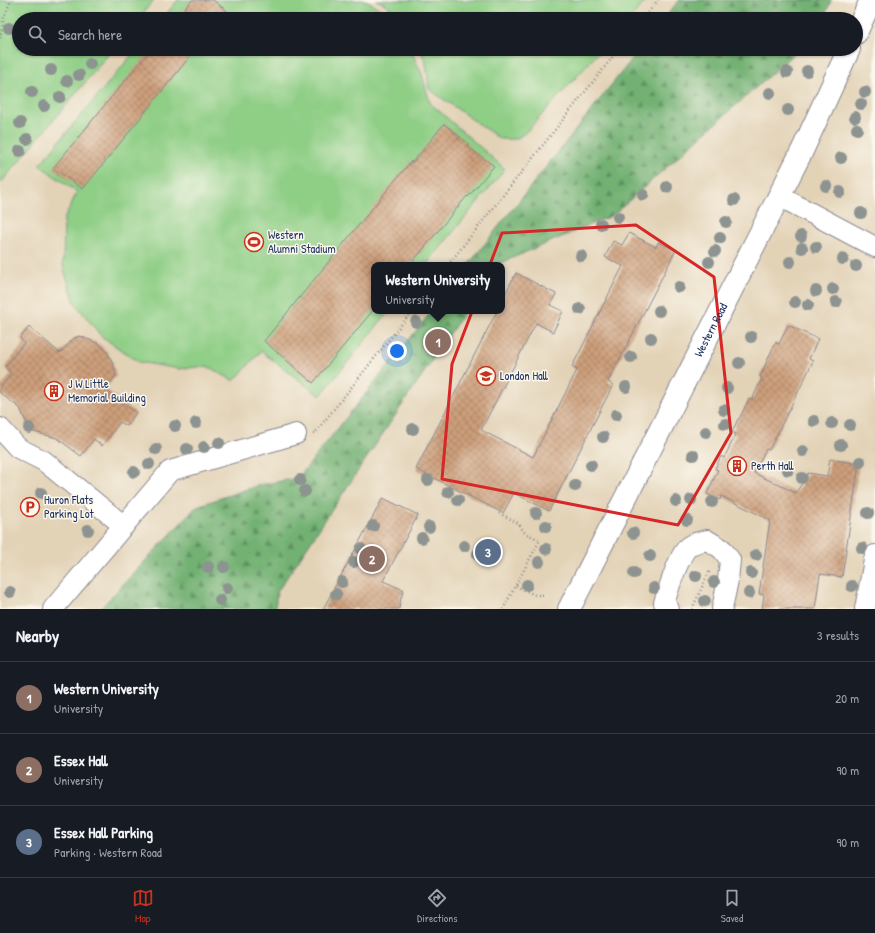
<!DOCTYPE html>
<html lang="en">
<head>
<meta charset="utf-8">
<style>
	:root { --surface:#171b24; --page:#20242c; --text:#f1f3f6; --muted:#9ea1a6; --line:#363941; --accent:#c8321e }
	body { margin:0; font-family:"Patrick Hand",sans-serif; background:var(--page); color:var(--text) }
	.you { position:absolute; left:397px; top:351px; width:14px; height:14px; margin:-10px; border:3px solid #fff; border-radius:50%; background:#1a73e8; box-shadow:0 0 0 6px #1a73e833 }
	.badge { display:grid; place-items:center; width:26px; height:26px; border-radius:50%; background:var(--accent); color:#fff; font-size:13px; font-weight:700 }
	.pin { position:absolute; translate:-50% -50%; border:2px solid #fff; box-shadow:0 1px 4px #0006 }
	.popup { position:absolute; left:371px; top:262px; width:134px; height:52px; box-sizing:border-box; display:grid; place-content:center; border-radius:8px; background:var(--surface); filter:drop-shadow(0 1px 3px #0005); font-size:13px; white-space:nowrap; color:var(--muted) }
	.popup b { font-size:15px; color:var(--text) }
	.popup::after { content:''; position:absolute; left:50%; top:100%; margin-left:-8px; border:8px solid transparent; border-top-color:var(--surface) }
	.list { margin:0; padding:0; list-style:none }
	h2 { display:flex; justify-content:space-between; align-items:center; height:52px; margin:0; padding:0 16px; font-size:17px }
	h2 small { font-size:13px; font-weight:400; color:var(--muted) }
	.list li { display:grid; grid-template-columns:26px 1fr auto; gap:12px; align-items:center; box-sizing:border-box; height:72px; padding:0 16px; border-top:1px solid var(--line) }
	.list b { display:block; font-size:15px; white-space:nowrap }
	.list p { margin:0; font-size:13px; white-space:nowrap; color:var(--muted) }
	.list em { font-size:13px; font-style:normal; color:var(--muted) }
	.icon { flex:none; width:22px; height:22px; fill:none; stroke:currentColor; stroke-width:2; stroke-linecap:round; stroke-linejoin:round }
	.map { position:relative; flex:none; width:875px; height:609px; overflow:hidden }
	.search { position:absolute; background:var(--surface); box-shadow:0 1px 3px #0004; left:12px; right:12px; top:12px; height:44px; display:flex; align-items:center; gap:10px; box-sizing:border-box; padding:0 14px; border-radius:22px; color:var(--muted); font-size:15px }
	.sheet { height:268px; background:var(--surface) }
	nav { display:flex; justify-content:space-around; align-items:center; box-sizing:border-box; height:56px; border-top:1px solid var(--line); background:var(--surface); font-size:11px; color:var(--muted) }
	nav a { display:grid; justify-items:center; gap:2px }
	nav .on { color:var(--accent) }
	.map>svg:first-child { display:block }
</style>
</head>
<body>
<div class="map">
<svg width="875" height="609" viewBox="0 0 875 609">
	<defs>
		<pattern id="forest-firs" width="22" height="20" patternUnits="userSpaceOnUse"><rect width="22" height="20" fill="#72b172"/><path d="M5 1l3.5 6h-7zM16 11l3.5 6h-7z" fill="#5d9061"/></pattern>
		<pattern id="building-cross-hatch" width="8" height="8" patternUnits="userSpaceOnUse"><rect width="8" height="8" fill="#cd9f7a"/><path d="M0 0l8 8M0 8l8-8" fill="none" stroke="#a68267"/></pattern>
	</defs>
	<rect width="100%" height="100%" fill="#fbf7ec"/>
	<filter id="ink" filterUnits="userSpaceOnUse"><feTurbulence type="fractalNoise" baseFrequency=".025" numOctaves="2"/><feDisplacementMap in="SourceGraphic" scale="8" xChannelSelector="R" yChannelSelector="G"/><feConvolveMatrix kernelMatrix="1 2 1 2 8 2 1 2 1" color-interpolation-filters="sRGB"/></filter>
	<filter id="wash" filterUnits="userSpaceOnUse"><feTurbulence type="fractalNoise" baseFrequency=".012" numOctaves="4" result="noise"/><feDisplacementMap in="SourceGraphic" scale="16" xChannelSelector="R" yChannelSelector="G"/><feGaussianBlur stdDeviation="0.9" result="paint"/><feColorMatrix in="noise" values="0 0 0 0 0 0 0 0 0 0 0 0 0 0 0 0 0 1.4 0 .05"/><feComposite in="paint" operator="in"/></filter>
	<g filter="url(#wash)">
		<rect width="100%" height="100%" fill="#f4dcc0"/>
		<path fill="#e2d2b6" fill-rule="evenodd" d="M 0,0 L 875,0 L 875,609 L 0,609 ZM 19,19 L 856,19 L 856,49 L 19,49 ZM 374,265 L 502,265 L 502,311 L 374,311 Z"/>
		<g fill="#8ece85" stroke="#547e72">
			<polygon points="0,0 154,0 138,19 19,19 19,49 113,49 0,184"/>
			<polygon points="178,0 366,0 388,14 392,19 162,19"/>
			<polygon points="376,0 647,0 629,19 399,19 387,5"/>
			<polygon points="137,49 410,49 422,74 430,103 505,169 426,265 374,265 374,311 389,311 320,396 261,351 234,381 207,366 179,369 139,362 101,336 75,303 63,267 64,219 77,192 39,165"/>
			<polygon points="420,49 602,49 526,132 516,139 500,139 429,89 426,63"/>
		</g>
		<g fill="url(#forest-firs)" stroke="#467068">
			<polygon points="679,0 831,0 824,19 664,19"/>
			<polygon points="640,49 799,49 613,215 496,265 468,265"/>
			<polygon points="432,311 465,311 277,592 275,609 100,609 197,506 259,485 298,478"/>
		</g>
		<g id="blocks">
			<g fill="url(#building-cross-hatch)">
				<polygon points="192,0 213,0 227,11 220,19 176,19"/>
				<polygon points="151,49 196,49 83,189 53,168"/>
				<polygon points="444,124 469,144 467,146 494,166 468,197 467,196 410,265 374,265 374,309 313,383 264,341 411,161 412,163"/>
				<polygon points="629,233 656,247 658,242 676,250 608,382 613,385 549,511 514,493 503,513 416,469 497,311 502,311 502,300 516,273 556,294 550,305 563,311 553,332 536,323 481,430 533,457 577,370 572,367 623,266 605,257 613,241 622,245"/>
				<polygon points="788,325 818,339 809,359 813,361 806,376 769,450 766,449 754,473 796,493 808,473 827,476 830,459 859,464 842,577 820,574 815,609 762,609 764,595 759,594 770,520 721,496 720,500 707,494 718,470 715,469 721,456 724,458 736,434 732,432 738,419 739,419 749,399 752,400 762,378 760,377 775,343 779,344"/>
				<polygon points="29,327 60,353 74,338 80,336 99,344 107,352 113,363 116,376 105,389 136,413 127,426 120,422 102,446 94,439 81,456 57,438 34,432 26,422 20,408 0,393 0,388 11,374 5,367 24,343 20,338"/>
				<polygon points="383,498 418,515 383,581 404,590 401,598 399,609 323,609"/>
			</g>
		</g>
	</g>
	<g filter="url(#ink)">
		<use href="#blocks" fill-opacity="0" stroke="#88868f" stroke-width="1"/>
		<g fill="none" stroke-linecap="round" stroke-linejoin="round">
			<defs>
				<g id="minor">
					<polyline points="779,196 875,247"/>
					<polyline points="0,428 18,448 44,461 124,526"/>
					<polyline points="53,609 170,471 296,434"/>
					<path d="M 669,609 L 664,603 C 669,588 677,560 687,548 C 691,543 700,542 707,540 L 722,549 L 730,560 L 728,580 L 722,609"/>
					<polyline points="865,609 875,555"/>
				</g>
				<g id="major">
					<polyline points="856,33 871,0"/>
					<path id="s1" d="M 569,609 L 802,151 L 849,49"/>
				</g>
			</defs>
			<use href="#minor" stroke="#88868f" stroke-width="22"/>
			<use href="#major" stroke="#88868f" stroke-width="24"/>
			<g stroke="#88868f" stroke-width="2.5" stroke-dasharray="1 3" stroke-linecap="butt">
				<polyline points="643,19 658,0"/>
				<polyline points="0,38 4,18 11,0"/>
				<polyline points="448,265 619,49"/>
				<polyline points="313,433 315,433 412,311"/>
				<polyline points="499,513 518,523 525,533 540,540 503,609"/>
				<polyline points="516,586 535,595 544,595"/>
				<polyline points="692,609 710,570"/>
			</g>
			<use href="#minor" stroke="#fff" stroke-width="20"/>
			<use href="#major" stroke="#fff" stroke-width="22"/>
		</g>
		<g fill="#8d9390">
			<circle cx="9" cy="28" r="6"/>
			<circle cx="90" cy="64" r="6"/>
			<circle cx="51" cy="70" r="6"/>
			<circle cx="807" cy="71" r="6"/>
			<circle cx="787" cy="72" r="6"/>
			<circle cx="79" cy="75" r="6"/>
			<circle cx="67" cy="81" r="6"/>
			<circle cx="32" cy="92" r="6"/>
			<circle cx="865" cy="92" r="6"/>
			<circle cx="770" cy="93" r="6"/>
			<circle cx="60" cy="97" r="6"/>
			<circle cx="861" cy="104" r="6"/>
			<circle cx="44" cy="106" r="6"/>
			<circle cx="788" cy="110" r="6"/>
			<circle cx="855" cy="117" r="6"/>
			<circle cx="20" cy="123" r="6"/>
			<circle cx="857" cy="129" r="6"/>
			<circle cx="27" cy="139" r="6"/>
			<circle cx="20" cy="151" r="6"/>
			<circle cx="841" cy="158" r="6"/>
			<circle cx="826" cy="186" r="6"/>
			<circle cx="667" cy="187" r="6"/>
			<circle cx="840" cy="192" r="6"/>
			<circle cx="643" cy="195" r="6"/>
			<circle cx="734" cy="200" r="6"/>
			<circle cx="861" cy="213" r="6"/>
			<circle cx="618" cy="217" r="6"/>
			<circle cx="726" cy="222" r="6"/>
			<circle cx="601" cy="224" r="6"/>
			<circle cx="801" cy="236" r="6"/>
			<circle cx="720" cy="238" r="6"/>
			<circle cx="816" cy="247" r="6"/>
			<circle cx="802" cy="248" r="6"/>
			<circle cx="715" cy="251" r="6"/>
			<circle cx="581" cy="256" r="6"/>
			<circle cx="843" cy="259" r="6"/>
			<circle cx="709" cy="262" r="6"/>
			<circle cx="790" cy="262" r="6"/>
			<circle cx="856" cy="266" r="6"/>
			<circle cx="679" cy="287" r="6"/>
			<circle cx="833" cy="289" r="6"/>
			<circle cx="816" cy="291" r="6"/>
			<circle cx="795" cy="302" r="6"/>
			<circle cx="836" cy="302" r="6"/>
			<circle cx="808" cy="305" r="6"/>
			<circle cx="580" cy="309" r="6"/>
			<circle cx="659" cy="311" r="6"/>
			<circle cx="416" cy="322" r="6"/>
			<circle cx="751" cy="337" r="6"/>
			<circle cx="651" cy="338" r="6"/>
			<circle cx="631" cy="357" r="6"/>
			<circle cx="739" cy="363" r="6"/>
			<circle cx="626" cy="387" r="6"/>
			<circle cx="727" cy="388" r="6"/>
			<circle cx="724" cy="410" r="6"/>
			<circle cx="616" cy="415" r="6"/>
			<circle cx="814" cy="421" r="6"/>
			<circle cx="196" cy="423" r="6"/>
			<circle cx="832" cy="423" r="6"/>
			<circle cx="725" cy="424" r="6"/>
			<circle cx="850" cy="425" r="6"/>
			<circle cx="175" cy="426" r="6"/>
			<circle cx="29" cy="428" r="6"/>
			<circle cx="413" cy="429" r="6"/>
			<circle cx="706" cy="432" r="6"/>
			<circle cx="603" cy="437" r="6"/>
			<circle cx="219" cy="443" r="6"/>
			<circle cx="841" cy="445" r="6"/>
			<circle cx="204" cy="447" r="6"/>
			<circle cx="156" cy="449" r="6"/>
			<circle cx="187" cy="449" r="6"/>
			<circle cx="803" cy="451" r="6"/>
			<circle cx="693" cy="455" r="6"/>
			<circle cx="860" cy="462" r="6"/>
			<circle cx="149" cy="464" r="6"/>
			<circle cx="591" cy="465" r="6"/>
			<circle cx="788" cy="470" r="6"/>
			<circle cx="134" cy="472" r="6"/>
			<circle cx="802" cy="478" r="6"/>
			<circle cx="300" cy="480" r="6"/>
			<circle cx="428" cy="480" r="6"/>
			<circle cx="575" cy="486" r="6"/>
			<circle cx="305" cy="491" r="6"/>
			<circle cx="448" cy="492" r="6"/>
			<circle cx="41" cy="493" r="6"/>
			<circle cx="458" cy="500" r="6"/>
			<circle cx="691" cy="500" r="6"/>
			<circle cx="676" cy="501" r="6"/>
			<circle cx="712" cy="502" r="6"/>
			<circle cx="536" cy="513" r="6"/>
			<circle cx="868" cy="513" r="6"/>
			<circle cx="687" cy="520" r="6"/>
			<circle cx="373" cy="526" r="6"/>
			<circle cx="546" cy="526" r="6"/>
			<circle cx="429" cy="527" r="6"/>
			<circle cx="88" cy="530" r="6"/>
			<circle cx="633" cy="533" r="6"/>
			<circle cx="422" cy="538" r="6"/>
			<circle cx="464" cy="546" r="6"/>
			<circle cx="862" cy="548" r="6"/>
			<circle cx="361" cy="549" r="6"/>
			<circle cx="546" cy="549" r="6"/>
			<circle cx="478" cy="554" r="6"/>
			<circle cx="756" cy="555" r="6"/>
			<circle cx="650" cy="556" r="6"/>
			<circle cx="354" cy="562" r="6"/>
			<circle cx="539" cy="562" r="6"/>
			<circle cx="208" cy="567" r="6"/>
			<circle cx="224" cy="567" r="6"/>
			<circle cx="634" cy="573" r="6"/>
			<circle cx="751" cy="573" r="6"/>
			<circle cx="696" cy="576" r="6"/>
			<circle cx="342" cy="582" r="6"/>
			<circle cx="714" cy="582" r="6"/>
			<circle cx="527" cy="585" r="6"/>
			<circle cx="852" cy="586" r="6"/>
			<circle cx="227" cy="588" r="6"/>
			<circle cx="654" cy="588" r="6"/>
			<circle cx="10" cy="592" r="6"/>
			<circle cx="749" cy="593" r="6"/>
			<circle cx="336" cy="594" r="6"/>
			<circle cx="220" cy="600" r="6"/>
			<circle cx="705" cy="601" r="6"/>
		</g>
	</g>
	<path fill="none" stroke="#d62828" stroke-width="3" stroke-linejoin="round" d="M 636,225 L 714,277 L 731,433 L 678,525 L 442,479 L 452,364 L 502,233 Z"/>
	<defs>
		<symbol id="stadium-ring" viewBox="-11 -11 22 22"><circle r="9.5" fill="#fbf7ec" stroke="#c8321e" stroke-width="1.5"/><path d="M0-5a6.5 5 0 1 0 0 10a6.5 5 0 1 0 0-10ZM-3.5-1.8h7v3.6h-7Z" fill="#c8321e"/></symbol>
		<symbol id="university-ring" viewBox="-11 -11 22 22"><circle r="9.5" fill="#fbf7ec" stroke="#c8321e" stroke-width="1.5"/><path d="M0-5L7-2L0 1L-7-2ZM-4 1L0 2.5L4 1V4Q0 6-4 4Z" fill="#c8321e"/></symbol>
		<symbol id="building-ring" viewBox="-11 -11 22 22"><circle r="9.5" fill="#fbf7ec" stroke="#c8321e" stroke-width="1.5"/><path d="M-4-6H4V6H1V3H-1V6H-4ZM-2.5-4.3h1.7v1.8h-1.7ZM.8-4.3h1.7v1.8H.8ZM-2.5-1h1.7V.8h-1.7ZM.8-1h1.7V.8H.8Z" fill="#c8321e"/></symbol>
		<symbol id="parking-ring" viewBox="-11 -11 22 22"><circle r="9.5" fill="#fbf7ec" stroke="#c8321e" stroke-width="1.5"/><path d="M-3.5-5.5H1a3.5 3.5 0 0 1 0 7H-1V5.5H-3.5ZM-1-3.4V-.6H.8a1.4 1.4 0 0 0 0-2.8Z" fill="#c8321e"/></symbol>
	</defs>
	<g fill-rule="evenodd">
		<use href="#stadium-ring" x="243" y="231" width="22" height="22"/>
		<use href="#university-ring" x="475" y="365" width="22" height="22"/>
		<use href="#building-ring" x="43" y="380" width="22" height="22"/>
		<use href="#building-ring" x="726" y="455" width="22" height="22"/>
		<use href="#parking-ring" x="19" y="496" width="22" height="22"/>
	</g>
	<g text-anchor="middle" stroke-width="3" stroke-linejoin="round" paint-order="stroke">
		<g font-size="12" fill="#1b2f5e" stroke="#fbf7ec" text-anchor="start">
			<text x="268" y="239">Western<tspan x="268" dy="14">Alumni Stadium</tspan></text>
			<text x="500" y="380">London Hall</text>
			<text x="68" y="388">J W Little<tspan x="68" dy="14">Memorial Building</tspan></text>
			<text x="751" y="470">Perth Hall</text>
			<text x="44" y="504">Huron Flats<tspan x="44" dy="14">Parking Lot</tspan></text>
		</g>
		<g font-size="12" fill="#1b2f5e" stroke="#fbf7ec">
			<text dy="4" stroke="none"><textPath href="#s1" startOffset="313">Western Road</textPath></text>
		</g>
	</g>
</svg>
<div class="you"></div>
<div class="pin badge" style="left:438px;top:342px;background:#8d6e63">1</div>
<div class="popup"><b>Western University</b>University</div>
<div class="pin badge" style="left:372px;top:559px;background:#8d6e63">2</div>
<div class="pin badge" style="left:488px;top:552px;background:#5c6f8a">3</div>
<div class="search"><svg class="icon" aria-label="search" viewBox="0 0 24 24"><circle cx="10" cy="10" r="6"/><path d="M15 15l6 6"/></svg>Search here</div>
</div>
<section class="sheet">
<h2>Nearby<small>3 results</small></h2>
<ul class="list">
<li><span class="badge" style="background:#8d6e63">1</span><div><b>Western University</b><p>University</p></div><em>20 m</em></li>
<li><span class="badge" style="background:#8d6e63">2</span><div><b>Essex Hall</b><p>University</p></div><em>90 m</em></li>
<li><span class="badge" style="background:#5c6f8a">3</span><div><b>Essex Hall Parking</b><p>Parking · Western Road</p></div><em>90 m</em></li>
</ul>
</section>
<nav>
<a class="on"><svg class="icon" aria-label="map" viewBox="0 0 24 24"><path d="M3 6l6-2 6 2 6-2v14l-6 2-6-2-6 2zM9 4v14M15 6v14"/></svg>Map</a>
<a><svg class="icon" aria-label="directions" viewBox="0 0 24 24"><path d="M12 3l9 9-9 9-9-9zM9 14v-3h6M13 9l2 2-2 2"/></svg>Directions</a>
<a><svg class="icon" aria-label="saved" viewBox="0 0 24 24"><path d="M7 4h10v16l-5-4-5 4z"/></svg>Saved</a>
</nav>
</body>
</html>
